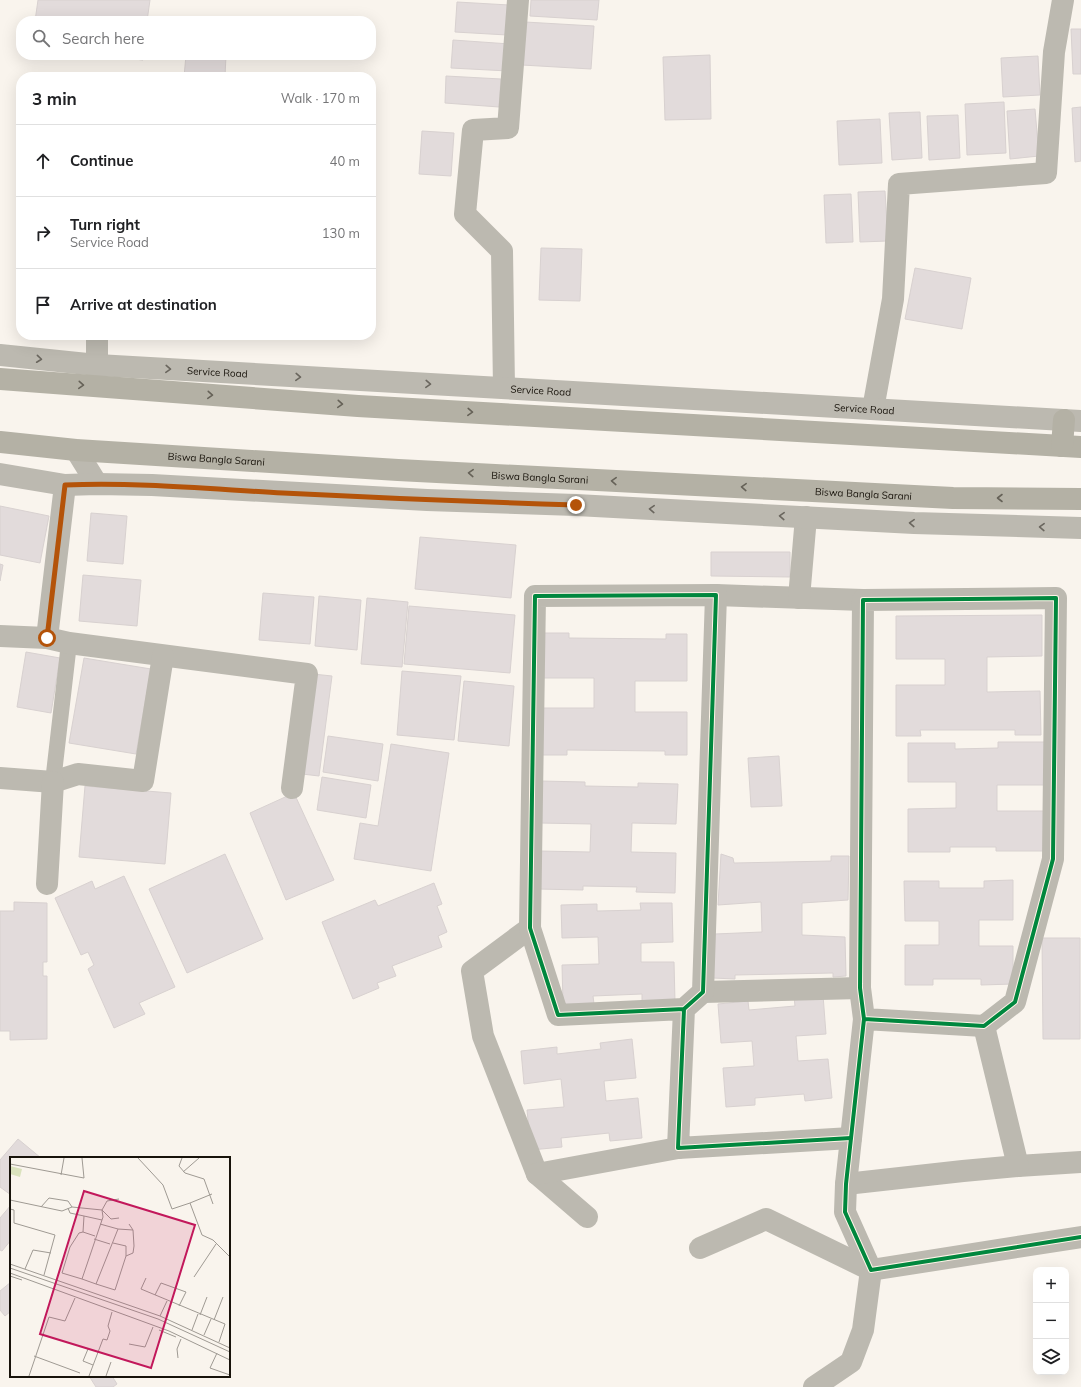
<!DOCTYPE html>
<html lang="en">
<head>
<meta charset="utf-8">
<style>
	:root { --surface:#fff; --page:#f6f6f6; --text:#202124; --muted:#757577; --line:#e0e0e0 }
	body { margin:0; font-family:Mulish,sans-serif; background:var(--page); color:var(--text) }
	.controls { position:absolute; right:12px; bottom:12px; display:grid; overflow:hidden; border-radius:8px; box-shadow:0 4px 16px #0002 }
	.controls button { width:36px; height:36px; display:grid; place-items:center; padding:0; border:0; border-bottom:1px solid var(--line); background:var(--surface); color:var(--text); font:20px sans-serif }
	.stop { position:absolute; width:12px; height:12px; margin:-9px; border:3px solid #b45309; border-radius:50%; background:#fff }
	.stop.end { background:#b45309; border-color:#fff; box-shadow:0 1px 4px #0008 }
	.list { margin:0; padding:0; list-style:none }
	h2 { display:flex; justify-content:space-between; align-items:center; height:52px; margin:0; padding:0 16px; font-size:17px }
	h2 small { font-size:13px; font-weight:400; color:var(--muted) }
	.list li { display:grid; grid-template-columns:26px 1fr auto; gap:12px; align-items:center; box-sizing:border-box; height:72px; padding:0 16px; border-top:1px solid var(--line) }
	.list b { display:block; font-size:15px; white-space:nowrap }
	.list p { margin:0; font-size:13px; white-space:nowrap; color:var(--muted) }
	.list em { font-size:13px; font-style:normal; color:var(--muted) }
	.icon { flex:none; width:22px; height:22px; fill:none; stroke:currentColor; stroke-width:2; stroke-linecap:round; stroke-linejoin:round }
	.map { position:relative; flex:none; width:1081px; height:1387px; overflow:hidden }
	.search { position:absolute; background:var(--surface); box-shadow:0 4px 16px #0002; left:16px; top:16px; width:360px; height:44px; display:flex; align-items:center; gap:10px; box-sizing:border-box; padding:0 14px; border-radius:16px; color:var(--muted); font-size:15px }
	.panel { position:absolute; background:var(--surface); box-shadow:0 4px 16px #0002; left:16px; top:72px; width:360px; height:268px; border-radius:16px }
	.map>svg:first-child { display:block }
</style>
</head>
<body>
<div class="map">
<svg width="1081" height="1387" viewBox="0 0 1081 1387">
	<rect width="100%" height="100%" fill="#f9f4ed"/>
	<g fill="#e2dbdb" stroke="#d8d1d0">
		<polygon points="38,0 150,0 147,21 35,21"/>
		<polygon points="531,0 599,0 597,20 530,16"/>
		<polygon points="457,2 509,5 507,35 455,32"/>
		<polygon points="525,22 594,26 591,69 522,65"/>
		<polygon points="1071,29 1081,29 1081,74 1073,74"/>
		<polygon points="453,40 510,44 508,71 451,68"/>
		<polygon points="98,55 144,55 143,60"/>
		<polygon points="186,55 226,55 225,77 184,77"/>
		<polygon points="710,55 711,119 665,120 663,57"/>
		<polygon points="1038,56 1040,95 1003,97 1001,58"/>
		<polygon points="54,75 77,77 54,77"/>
		<polygon points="446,76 501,79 499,107 445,103"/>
		<polygon points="1004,102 1006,153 967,155 965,104"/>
		<polygon points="1081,107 1081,161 1075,162 1072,108"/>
		<polygon points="1035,109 1039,156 1010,159 1007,111"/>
		<polygon points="920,112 922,158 892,160 889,113"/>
		<polygon points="958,115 960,158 929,160 927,116"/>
		<polygon points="880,119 882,163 839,165 837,121"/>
		<polygon points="422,131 454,133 451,176 419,174"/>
		<polygon points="885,191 888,241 860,242 858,192"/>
		<polygon points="851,194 853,242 826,243 824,195"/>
		<polygon points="541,248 582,249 580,301 539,300"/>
		<polygon points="915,268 971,278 962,329 905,319"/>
		<polygon points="0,506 49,516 40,563 0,555"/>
		<polygon points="91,513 127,516 123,564 87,561"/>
		<polygon points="420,537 516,545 511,598 415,589"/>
		<polygon points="711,552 790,552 790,577 711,576"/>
		<polygon points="0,564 3,565 0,581"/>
		<polygon points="83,575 141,580 137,626 79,621"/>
		<polygon points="263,593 314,597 310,644 259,640"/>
		<polygon points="319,596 361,600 357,650 315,646"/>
		<polygon points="367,598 408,602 402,667 361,664"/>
		<polygon points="409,606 515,615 510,673 404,664"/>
		<polygon points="1042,615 1042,656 987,657 987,692 1040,691 1041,735 1015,735 1015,730 920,730 921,736 896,736 896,685 945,685 945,659 896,659 896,616"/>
		<polygon points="542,633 569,633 569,638 666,639 666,634 687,634 687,681 635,681 635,712 687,712 687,755 665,755 665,751 567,750 567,755 541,755 542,708 594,708 594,678 542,678"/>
		<polygon points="26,652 60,658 51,713 17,707"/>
		<polygon points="84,658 151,669 136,754 69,743"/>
		<polygon points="402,671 461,676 454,740 397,735"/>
		<polygon points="313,674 332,676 319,776 302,774"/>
		<polygon points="464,681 514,686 509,746 458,741"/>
		<polygon points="328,736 383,744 378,781 323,772"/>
		<polygon points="998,742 1045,742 1045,785 997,785 997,811 1046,811 1046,851 996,851 996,847 950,847 950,852 908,852 908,809 956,808 956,782 908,782 908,743 955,743 955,749 998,748"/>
		<polygon points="391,744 449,753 431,871 354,859 360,823 378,826"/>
		<polygon points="779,756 782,806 751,807 748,758"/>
		<polygon points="322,777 371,785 366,818 317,810"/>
		<polygon points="541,781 585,782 585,786 638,787 638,783 678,784 676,824 632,823 631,852 676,853 675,893 636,892 637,887 583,886 583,890 538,889 539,851 590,852 591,824 540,823"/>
		<polygon points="85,786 171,793 165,864 79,857"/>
		<polygon points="294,793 334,880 286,900 250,813"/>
		<polygon points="225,854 263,939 187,973 149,889"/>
		<polygon points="721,854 733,858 734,863 831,861 831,856 849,856 848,900 802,903 802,935 845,937 846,976 833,977 833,973 735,975 735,979 713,978 715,934 762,932 761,902 718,905"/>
		<polygon points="124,876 175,987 139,1003 145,1014 114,1028 88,969 94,965 88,952 81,955 55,898 92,881 95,889"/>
		<polygon points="1013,880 1013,920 979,920 979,946 1013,946 1013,984 981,985 981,979 933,979 933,985 905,985 905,945 939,945 939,921 905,921 904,881 939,881 939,888 984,888 984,881"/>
		<polygon points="434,883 442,904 437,906 447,932 438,936 442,947 392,966 396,976 377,983 379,988 353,999 322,922 375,900 378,906"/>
		<polygon points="14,902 47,903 47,962 43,962 43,976 47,976 47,1039 10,1040 10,1031 0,1031 0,911 14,911"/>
		<polygon points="640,903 672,903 673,942 641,943 641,962 674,962 675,1002 642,1003 642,994 593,996 594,1004 563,1004 562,965 599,964 598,937 562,938 561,905 597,904 597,911 641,910"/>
		<polygon points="1042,938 1080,938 1080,1039 1043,1039"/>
		<polygon points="823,995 826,1034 796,1036 798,1061 828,1059 832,1098 805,1101 804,1094 755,1098 755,1105 726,1107 723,1068 754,1066 752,1041 721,1043 718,1004 748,1001 749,1010 795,1006 794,997"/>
		<polygon points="632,1039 636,1078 604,1081 606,1101 638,1098 642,1138 610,1141 609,1133 561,1138 562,1147 531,1150 527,1110 564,1107 561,1079 524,1084 521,1051 557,1047 557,1054 601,1049 600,1043"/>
		<polygon points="18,1139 41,1158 11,1158 11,1195 0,1187 0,1160"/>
		<polygon points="11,1205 11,1240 2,1251 0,1250 0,1218"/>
		<polygon points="11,1282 11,1311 5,1316 0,1310 0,1291"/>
		<polygon points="89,1376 112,1376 117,1384 113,1387 96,1387"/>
	</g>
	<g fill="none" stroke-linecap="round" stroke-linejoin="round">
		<polyline stroke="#bcb9b0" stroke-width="16" points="53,782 69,643"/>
		<g stroke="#bcb9b0" stroke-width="22">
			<polyline points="97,365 97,335"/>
			<polyline points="504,388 502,251 465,214 473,130 508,128 518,0"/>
			<polyline points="873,409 893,299 899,184 1046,173 1054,52 1063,0"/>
			<polyline points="716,595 863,600"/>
			<polyline points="799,598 806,517"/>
			<polyline points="0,636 47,638 69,643 307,674 292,788"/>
			<polyline points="47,638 65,485"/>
			<polyline points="0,778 53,782 78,774 143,781 163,656"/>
			<polyline points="47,884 53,782"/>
			<polyline points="530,928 472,971 483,1036 537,1174 587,1217"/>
			<polyline points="703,992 860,988"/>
			<polyline points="684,1009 558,1015 530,928 535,596 716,595 703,992 684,1009 678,1148 851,1138"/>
			<polyline points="864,1019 984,1026 1015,1002 1053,859 1056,598 863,600 860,988 864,1019 846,1184 845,1212 871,1270 1081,1237"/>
			<polyline points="984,1026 1018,1166 1081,1162"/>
			<polyline points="537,1174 678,1148"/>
			<polyline points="846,1184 963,1171 1018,1166"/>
			<polyline points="700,1248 766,1219 871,1270 863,1330 851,1362 814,1387"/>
		</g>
		<g stroke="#bcb9b0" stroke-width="22">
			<path id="s1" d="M 0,355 L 97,365 L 1081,421"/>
			<polyline points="76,450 97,484"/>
			<polyline points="0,474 65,485 97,484 152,485 427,500 576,505 914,523 1081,528"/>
		</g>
		<g stroke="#b4b1a5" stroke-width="22">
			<polyline points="0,379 358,406 1081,447"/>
			<path id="s2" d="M 0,442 L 76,450 L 398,470 L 953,498 L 1081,499"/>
			<polyline points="1062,446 1064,420"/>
		</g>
		<defs>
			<g id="cycleway">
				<polyline points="684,1009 558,1015 530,928 535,596 716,595 703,992 684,1009 678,1148 851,1138"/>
				<polyline points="864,1019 984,1026 1015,1002 1053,859 1056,598 863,600 860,988 864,1019 846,1184 845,1212 871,1270 1081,1237"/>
			</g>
		</defs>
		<use href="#cycleway" stroke="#fef5e8" stroke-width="6"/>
		<use href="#cycleway" stroke="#00873e" stroke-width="4"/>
	</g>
	<defs><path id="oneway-chevron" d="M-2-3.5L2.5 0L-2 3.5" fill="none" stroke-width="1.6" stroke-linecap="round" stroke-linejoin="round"/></defs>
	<g stroke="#6a665e">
		<use href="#oneway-chevron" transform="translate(39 359) rotate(6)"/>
		<use href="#oneway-chevron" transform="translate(168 369) rotate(3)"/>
		<use href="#oneway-chevron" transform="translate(298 377) rotate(3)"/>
		<use href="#oneway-chevron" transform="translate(428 384) rotate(3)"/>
		<use href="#oneway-chevron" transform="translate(652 509) rotate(-177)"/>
		<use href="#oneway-chevron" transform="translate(782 516) rotate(-177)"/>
		<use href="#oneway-chevron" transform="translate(912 523) rotate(-177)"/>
		<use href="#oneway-chevron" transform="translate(1042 527) rotate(-178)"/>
	</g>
	<g stroke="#666258">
		<use href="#oneway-chevron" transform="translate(81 385) rotate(4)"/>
		<use href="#oneway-chevron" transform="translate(210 395) rotate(4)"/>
		<use href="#oneway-chevron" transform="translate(340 404) rotate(4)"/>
		<use href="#oneway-chevron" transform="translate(470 412) rotate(3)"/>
		<use href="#oneway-chevron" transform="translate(471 473) rotate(-177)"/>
		<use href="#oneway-chevron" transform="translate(614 481) rotate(-177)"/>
		<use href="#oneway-chevron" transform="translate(744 487) rotate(-177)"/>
		<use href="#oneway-chevron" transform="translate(1000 498) rotate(-180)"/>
	</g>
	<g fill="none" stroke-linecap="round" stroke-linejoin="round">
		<path stroke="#b45309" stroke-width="5" d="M 47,638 L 65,485 C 137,482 210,489 283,493 C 381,498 478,502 576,505"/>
	</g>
	<g text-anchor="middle" stroke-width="3.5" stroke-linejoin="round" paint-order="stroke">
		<g font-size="10" fill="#18130b" stroke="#fef5e8">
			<text dy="4" stroke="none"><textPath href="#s1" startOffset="218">Service Road</textPath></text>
			<text dy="4" stroke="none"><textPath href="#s1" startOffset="542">Service Road</textPath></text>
			<text dy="4" stroke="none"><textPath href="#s1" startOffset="866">Service Road</textPath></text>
			<text dy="4" stroke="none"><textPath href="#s2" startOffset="217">Biswa Bangla Sarani</textPath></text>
			<text dy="4" stroke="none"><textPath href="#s2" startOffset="541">Biswa Bangla Sarani</textPath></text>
			<text dy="4" stroke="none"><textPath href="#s2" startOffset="865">Biswa Bangla Sarani</textPath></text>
		</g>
	</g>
	<g transform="translate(10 1157)">
		<rect width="220" height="220" fill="#f9f4ed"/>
		<path d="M 0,9 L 12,12 L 10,20 L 0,17 Z" fill="#dae2bd"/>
		<path fill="none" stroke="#9f9a93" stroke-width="1" d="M 128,1 L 153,28 L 162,52 L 180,46 L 192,78 L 203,83 L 220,100M 172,1 L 169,9 L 175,16 L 194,22 L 203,47M 0,7 L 74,21 L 72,1M 173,15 L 189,1M 51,18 L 54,1M 0,43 L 52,54 L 62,50 L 92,53 L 93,60 L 72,122 L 52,116 L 60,90 L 69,76 L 73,75 L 85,79M 180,46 L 202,37M 31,50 L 39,41 L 58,44 L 62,50M 58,51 L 60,56 L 74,59 L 73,75M 0,52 L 4,53 L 4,66 L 45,78 L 34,118M 74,59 L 92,63M 109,61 L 101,62 L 92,53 L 97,44 L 109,42M 90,67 L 108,72 L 86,127 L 105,133 L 116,99 L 116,89 L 103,86M 108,72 L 123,73M 84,82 L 100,87M 116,99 L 123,96 L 124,89 L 123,73 L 119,67M 0,107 L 150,159 L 220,191M 0,111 L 148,162 L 220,195M 15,112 L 23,93 L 41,96M 0,116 L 159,174 L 220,203M 0,119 L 12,123M 184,120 L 206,87M 136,121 L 131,132 L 215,167 L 209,185M 72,122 L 86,127M 145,138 L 151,126 L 176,135 L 169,149M 190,158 L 197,140M 150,159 L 157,144M 204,163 L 213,140M 149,173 L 166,180M 182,173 L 188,157M 194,178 L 201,162M 119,187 L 135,190 L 143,170M 78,192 L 73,204 L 83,208M 207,196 L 200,211 L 220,218M 24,199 L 70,216M 168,201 L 167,192 L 171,182M 19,219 L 39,160 L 55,164 L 65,141M 79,219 L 93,182 L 97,183 L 100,174 L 98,169 L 102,155M 96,219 L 101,205"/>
		<path fill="#c2185b" fill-opacity="0.15" stroke="#c2185b" stroke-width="2" d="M 74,34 L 185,68 L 141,211 L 30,177 Z"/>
		<rect width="220" height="220" fill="none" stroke="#18130b" stroke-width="2"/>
	</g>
</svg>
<div class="controls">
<button>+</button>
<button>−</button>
<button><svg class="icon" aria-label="layers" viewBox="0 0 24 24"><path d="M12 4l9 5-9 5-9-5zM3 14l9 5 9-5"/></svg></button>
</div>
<div class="stop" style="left:47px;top:638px"></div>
<div class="stop end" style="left:576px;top:505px"></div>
<div class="search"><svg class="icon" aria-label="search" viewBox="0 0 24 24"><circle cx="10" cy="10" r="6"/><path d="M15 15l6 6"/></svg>Search here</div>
<section class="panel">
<h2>3 min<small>Walk · 170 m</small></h2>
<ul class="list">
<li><svg class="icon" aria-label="ahead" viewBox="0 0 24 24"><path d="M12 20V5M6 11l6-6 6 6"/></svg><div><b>Continue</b></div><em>40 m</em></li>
<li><svg class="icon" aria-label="right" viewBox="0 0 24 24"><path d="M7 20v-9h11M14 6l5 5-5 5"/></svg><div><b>Turn right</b><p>Service Road</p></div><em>130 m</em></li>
<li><svg class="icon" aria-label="arrive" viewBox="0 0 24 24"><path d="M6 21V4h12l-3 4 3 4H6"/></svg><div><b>Arrive at destination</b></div></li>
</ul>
</section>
</div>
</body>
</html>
